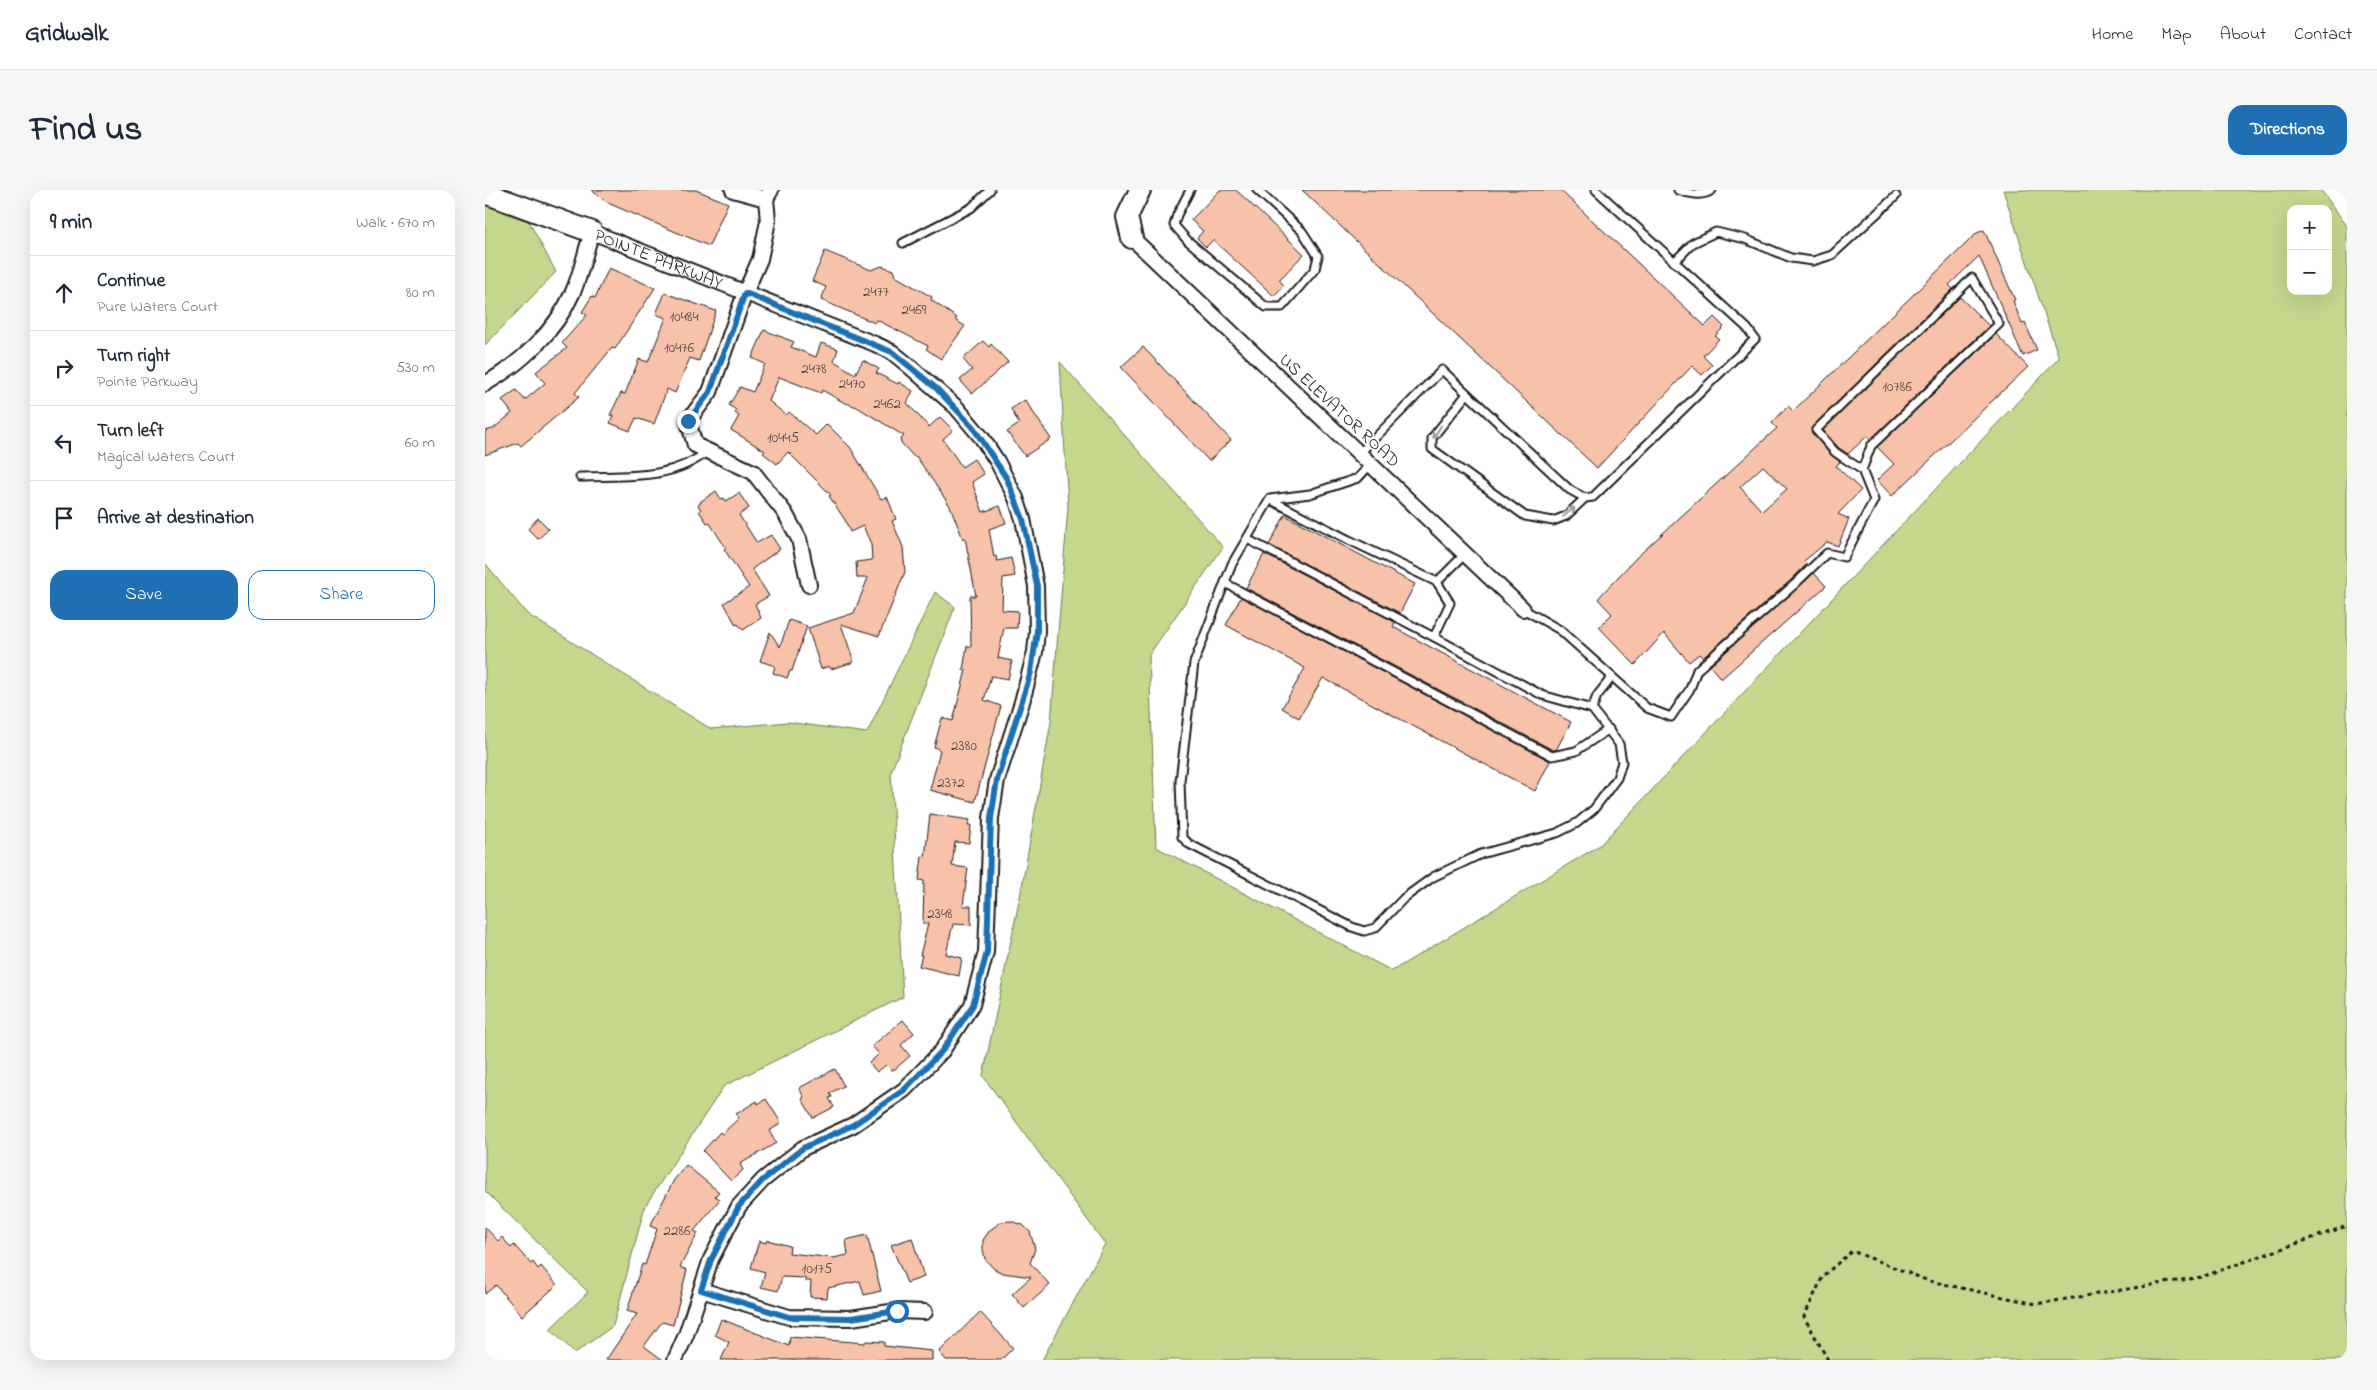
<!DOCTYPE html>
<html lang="en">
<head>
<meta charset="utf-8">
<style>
	:root { --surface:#fff; --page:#f6f6f7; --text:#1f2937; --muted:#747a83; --line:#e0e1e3; --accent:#1f6fb2 }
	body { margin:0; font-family:"Indie Flower",sans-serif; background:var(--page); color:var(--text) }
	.controls { position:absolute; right:15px; top:15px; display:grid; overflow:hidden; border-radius:10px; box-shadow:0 5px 20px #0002 }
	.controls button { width:45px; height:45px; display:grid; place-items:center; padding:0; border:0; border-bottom:1px solid var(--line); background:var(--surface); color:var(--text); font:25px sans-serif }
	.stop { position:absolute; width:15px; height:15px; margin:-11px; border:4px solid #1f6fb2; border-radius:50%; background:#fff }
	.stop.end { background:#1f6fb2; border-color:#fff; box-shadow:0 1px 5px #0008 }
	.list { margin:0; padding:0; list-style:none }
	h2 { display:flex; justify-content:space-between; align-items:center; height:65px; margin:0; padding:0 20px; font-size:21px }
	h2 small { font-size:16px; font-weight:400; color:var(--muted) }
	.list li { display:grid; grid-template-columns:32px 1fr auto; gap:15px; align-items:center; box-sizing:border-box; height:75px; padding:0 20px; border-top:1px solid var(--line) }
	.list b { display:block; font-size:19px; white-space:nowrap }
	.list p { margin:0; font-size:16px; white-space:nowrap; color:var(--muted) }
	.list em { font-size:16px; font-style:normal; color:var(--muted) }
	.actions { display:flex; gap:10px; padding:15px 20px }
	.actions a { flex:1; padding:11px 0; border:1px solid var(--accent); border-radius:15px; text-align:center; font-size:18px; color:var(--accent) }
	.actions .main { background:var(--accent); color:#fff }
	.icon { flex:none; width:28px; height:28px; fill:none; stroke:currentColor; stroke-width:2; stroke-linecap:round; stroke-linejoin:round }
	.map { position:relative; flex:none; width:1862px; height:1170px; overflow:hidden; border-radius:15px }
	header { display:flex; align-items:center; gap:30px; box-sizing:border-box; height:70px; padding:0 25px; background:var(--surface); border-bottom:1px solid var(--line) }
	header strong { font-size:24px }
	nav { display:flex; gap:28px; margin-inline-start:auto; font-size:18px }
	.intro { display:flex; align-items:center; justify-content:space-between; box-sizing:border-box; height:120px; padding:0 30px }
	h1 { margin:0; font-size:35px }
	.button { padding:12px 22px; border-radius:15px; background:var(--accent); color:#fff; font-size:18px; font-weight:700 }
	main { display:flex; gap:30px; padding:0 30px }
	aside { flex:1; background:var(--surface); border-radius:15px; box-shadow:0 5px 20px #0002 }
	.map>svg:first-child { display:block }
</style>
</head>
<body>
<header>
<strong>Gridwalk</strong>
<nav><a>Home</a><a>Map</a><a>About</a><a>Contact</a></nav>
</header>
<div class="intro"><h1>Find us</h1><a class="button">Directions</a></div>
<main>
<aside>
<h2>9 min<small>Walk · 670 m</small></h2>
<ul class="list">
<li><svg class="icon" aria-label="ahead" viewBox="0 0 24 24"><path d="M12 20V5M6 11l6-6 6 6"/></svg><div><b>Continue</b><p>Pure Waters Court</p></div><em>80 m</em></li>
<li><svg class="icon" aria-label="right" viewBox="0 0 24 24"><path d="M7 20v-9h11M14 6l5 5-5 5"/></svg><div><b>Turn right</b><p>Pointe Parkway</p></div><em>530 m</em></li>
<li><svg class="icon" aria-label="left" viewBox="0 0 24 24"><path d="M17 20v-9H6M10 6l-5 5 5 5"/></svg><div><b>Turn left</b><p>Magical Waters Court</p></div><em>60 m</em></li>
<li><svg class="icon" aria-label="arrive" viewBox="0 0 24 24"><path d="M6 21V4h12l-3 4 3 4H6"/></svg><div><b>Arrive at destination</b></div></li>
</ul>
<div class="actions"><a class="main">Save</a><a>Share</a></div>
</aside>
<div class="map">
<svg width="1862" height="1170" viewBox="0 0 1862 1170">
	<rect width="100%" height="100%" fill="#fff"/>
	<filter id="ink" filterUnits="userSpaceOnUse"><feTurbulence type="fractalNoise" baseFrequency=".02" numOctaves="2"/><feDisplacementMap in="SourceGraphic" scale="10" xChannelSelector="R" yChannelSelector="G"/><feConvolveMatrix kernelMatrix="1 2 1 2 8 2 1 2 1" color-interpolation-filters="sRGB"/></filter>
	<g filter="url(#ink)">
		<g fill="#c4d78c" stroke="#707a54" fill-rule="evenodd">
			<polygon points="0,0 27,0 71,82 0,155"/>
			<path d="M 1518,0 L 1836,0 L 1862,36 L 1862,1170 L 557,1170 L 620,1054 L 498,886 L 536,702 L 566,532 L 583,317 L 575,172 L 738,357 L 664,465 L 671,657 L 907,781 L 1115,655 L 1574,168 ZM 1806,19 L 1843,19 L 1843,101 L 1806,101 Z"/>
			<polygon points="0,373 42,424 226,539 303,532 382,543 450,402 470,417 406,582 418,807 239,896 160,1016 128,1136 90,1163 65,1139 103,1102 0,1001"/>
		</g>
		<g fill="#f8c2aa" stroke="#1c1c1c" fill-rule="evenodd">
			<polygon points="106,0 211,0 243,13 224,56 125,14"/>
			<polygon points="735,0 751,0 819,64 794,90 799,95 789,106 728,50 721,57 712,48 718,41 706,30"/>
			<polygon points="817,0 1075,0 1220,136 1229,127 1239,137 1230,146 1234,149 1218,166 1227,175 1217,185 1207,176 1112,278"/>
			<path d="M 1499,40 L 1530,110 L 1528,111 L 1537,134 L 1540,133 L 1552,160 L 1538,166 L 1494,66 L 1464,95 L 1468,99 L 1326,238 L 1327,243 L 1346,265 L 1355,272 L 1351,276 L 1376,300 L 1353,324 L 1364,329 L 1353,356 L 1342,352 L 1319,371 L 1322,374 L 1306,390 L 1218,468 L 1214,464 L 1204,472 L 1179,443 L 1150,475 L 1114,437 L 1127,424 L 1113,409 L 1118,403 L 1151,368 L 1292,238 L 1287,233 L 1303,216 L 1308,221 L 1492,43 ZM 1278,276 L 1302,299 L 1277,321 L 1255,297 Z"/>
			<polygon points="340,61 386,80 397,76 408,80 410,86 447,107 446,110 472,128 470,130 480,136 456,169 441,159 443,156 392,130 390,133 336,110 341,97 327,91"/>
			<polygon points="124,78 170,98 130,159 127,158 90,203 94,207 36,256 33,253 0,265 0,241 8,239 27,223 17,210 31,200 40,210 60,193 51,182 82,158 77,153 102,125 97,122 107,106 110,108"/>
			<polygon points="180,103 231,121 214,171 205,168 190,203 182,199 169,234 151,228 145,241 125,233 128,226 125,225 136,203 140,204 154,169 163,172 181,128 171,124"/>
			<polygon points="1475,107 1504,136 1385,250 1382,246 1363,264 1354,258 1338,240"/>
			<polygon points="279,140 309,152 306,157 331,167 336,153 353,159 349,171 370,184 378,170 394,179 391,183 413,194 414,192 428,201 422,213 444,237 455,227 468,240 458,249 477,277 489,269 499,284 487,292 498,322 515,316 521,333 504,339 509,367 511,366 512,371 526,368 530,386 518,388 517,420 533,421 532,438 519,438 513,468 527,471 523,489 506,486 499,510 516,516 490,612 445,600 455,560 449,557 457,528 468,531 481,480 478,480 482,456 486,457 485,406 491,406 480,348 478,349 465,316 431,266 429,267 417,254 415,250 419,246 372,217 358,212 337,200 336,203 294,187 284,211 301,225 304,222 331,245 342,234 365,257 396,309 402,307 411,329 407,331 418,357 420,382 394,446 356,434 369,472 346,479 344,476 336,479 323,438 369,423 383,388 372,388 371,372 387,370 386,354 378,336 365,342 360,330 344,306 346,305 303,262 292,274 278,263 280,261 246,240 254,226 250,223 251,220 244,215 255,197 268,202 280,174 267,168"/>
			<polygon points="1511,144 1543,177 1407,306 1392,290 1409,274 1392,257"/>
			<polygon points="498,151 504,157 506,154 523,172 487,204 475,190 487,180 478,169"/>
			<polygon points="658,157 746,250 724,271 636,177"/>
			<polygon points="540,210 566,249 540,266 522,242 534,234 526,219"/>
			<polygon points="231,301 236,309 239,308 241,311 254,303 264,318 254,325 272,353 286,345 295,359 267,379 284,406 270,414 276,428 258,440 253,434 251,435 239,413 264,397 239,359 241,358 224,332 222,333 214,321 216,320 213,315 216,313 215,312"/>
			<polygon points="800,325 930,394 915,423 784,355"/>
			<polygon points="53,328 64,339 53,349 43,339"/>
			<polygon points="779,364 910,432 908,437 1086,532 1071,560 1068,560 761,398"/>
			<polygon points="1329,383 1341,396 1236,489 1225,476"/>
			<polygon points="756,407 1065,571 1050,601 838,488 814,528 797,518 820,478 741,435"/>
			<polygon points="304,430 322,436 307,481 305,481 302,488 288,483 290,476 275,471 285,442 295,457"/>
			<polygon points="445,624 485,630 483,635 486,635 484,653 470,652 467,676 483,678 478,716 486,716 486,735 468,734 461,764 477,768 474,786 434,776 437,765 435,765 443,734 438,734 439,691 434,690 437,666 440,667"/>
			<polygon points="418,830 429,843 416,855 425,866 410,879 406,880 401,875 392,882 384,873 394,864 387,856"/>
			<polygon points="350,879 359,896 345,903 347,907 344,908 349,917 328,928 317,909 319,907 314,898"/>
			<polygon points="281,909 295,931 295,934 284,941 291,953 255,974 258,980 246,991 218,961 235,942 237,944 254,928 251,924 272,911 273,914"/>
			<polygon points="201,975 234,1002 230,1006 235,1009 209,1041 213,1043 195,1077 202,1080 188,1135 177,1132 159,1156 178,1170 121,1170 152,1124 142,1121 157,1074 160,1075 172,1039 165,1036 189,990"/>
			<polygon points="525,1031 538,1035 545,1042 550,1059 545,1073 565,1095 539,1118 527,1104 546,1087 518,1083 509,1079 500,1069 498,1060 498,1050 505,1040 516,1032"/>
			<polygon points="0,1037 13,1051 17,1047 26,1058 29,1055 46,1074 48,1072 53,1079 56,1076 72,1095 37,1126 11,1095 0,1104"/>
			<polygon points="382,1045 396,1101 379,1105 375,1091 343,1098 342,1108 325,1107 326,1091 320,1091 320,1088 297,1087 293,1101 289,1100 276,1097 280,1082 266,1078 274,1051 281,1053 282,1050 305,1056 304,1063 348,1068 363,1065 361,1050"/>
			<polygon points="427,1048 439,1087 422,1093 406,1055"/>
			<polygon points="495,1122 528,1158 516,1170 461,1170 454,1162"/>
			<polygon points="236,1129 304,1156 305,1147 380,1153 381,1151 399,1152 399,1156 447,1161 447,1170 236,1170 244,1152 230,1145"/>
		</g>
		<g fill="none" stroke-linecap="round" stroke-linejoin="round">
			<defs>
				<g id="lane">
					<polyline points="705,0 692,25 689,35 702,50 781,117 797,117 830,79 833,66 817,41 772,0"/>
					<path d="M 1193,0 C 1203,4 1218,7 1227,0"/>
					<polyline points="418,53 486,18 505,0"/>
					<polyline points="1189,72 1208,53 1231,42 1260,49 1306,68 1328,71 1347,65 1411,6"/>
					<polyline points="982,204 947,248 947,259 1040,326 1068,331 1081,326 1100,308"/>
					<polyline points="874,264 957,180 1085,300 1100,308 1108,307 1270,149 1262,138 1111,0"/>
					<polyline points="885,275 873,288 825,304 785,309 747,374 709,473 695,591 697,647 704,654 867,737 879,741 890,738 919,708 948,687 996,664 1072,643 1092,633 1109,619 1132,588 1137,572 1134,554 1107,519 1112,506 1127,487"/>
					<path d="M 95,287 C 140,285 186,291 223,261"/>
					<polyline points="786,310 864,350 952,392 980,364"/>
					<polyline points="762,349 949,447 965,413 952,392"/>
					<polyline points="740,393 1067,566 1091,561 1124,539"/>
					<polyline points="1038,419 1075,440 1162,518 1186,527 1205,499 1212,480 1310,394 1342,363 1359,367 1389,310 1377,280 1386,256 1514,134 1487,88 1331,240 1350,262 1377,280"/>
					<polyline points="949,447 1057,505 1107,519"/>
				</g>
				<g id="street">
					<polyline points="248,0 281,9"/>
					<polyline points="286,0 281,9 283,31 275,69 260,103 225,202 203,231 210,255 268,282 300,323 314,349 324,395"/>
					<polyline points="647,48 1038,419"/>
					<path id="s1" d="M 0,194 C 35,174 70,142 87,104 C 96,85 100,62 107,42 L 390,154 L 407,162 L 423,175 L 471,217 L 497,248 L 512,271 L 531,308 L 538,329 L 551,396 L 552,441 L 550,462 L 537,512 L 512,590 L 506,628 L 501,762 L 487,815 L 457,861 L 419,900 L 368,935 L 318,958 L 278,990 L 254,1016 L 226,1069 L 201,1145 L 190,1170"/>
					<polyline points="216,1100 304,1127 366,1128 412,1121 440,1122"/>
				</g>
				<g id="secondary">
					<polyline points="0,3 107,42"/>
					<polyline points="647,48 642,27 655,0"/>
				</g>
			</defs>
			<use href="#lane" stroke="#1c1c1c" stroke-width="11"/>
			<use href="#street" stroke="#1c1c1c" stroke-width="18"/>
			<use href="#secondary" stroke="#1c1c1c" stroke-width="24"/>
			<polyline stroke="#1c1c1c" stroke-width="3" stroke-dasharray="4 4" stroke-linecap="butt" points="1343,1170 1319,1127 1338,1086 1367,1061 1444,1091 1551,1114 1716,1087 1862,1036"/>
			<use href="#lane" stroke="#fff" stroke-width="7"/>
			<use href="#street" stroke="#fff" stroke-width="14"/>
			<use href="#secondary" stroke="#fff" stroke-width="20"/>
		</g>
		<defs><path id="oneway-shaft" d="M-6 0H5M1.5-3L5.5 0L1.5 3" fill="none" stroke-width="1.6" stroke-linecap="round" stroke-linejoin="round" transform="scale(1.25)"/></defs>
		<g stroke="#999">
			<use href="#oneway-shaft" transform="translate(952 242) rotate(123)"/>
			<use href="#oneway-shaft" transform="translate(1084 322) rotate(-39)"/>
		</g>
	</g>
	<g fill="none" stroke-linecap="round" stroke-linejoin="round" filter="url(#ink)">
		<polyline stroke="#1f6fb2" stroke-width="6" points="203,231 225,202 260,103 407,162 452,199 488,237 522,289 538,329 552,396 552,441 546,482 512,590 506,628 502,762 488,815 457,861 419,900 368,935 318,958 278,990 254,1016 226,1070 216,1100 304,1127 366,1128 412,1121"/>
	</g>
	<g text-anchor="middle" stroke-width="4" stroke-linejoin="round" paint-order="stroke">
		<g font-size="15" fill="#534640">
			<text x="391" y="106">2477</text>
			<text x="429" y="124">2469</text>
			<text x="199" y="131">10484</text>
			<text x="194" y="162">10476</text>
			<text x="329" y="183">2478</text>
			<text x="367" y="198">2470</text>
			<text x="1412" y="201">10786</text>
			<text x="402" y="218">2462</text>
			<text x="298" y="252">10445</text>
			<text x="479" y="560">2380</text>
			<text x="466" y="597">2372</text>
			<text x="455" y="728">2348</text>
			<text x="192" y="1045">2286</text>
			<text x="332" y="1083">10175</text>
		</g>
		<g font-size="18" fill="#1c1c1c" stroke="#fff">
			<text dy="6" stroke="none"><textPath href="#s1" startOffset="264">POINTE PARKWAY</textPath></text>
			<text transform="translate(855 220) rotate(43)" y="6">US ELEVATOR ROAD</text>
		</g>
	</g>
</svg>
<div class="controls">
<button>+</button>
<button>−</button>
</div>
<div class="stop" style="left:412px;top:1121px"></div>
<div class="stop end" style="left:203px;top:231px"></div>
</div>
</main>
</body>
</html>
